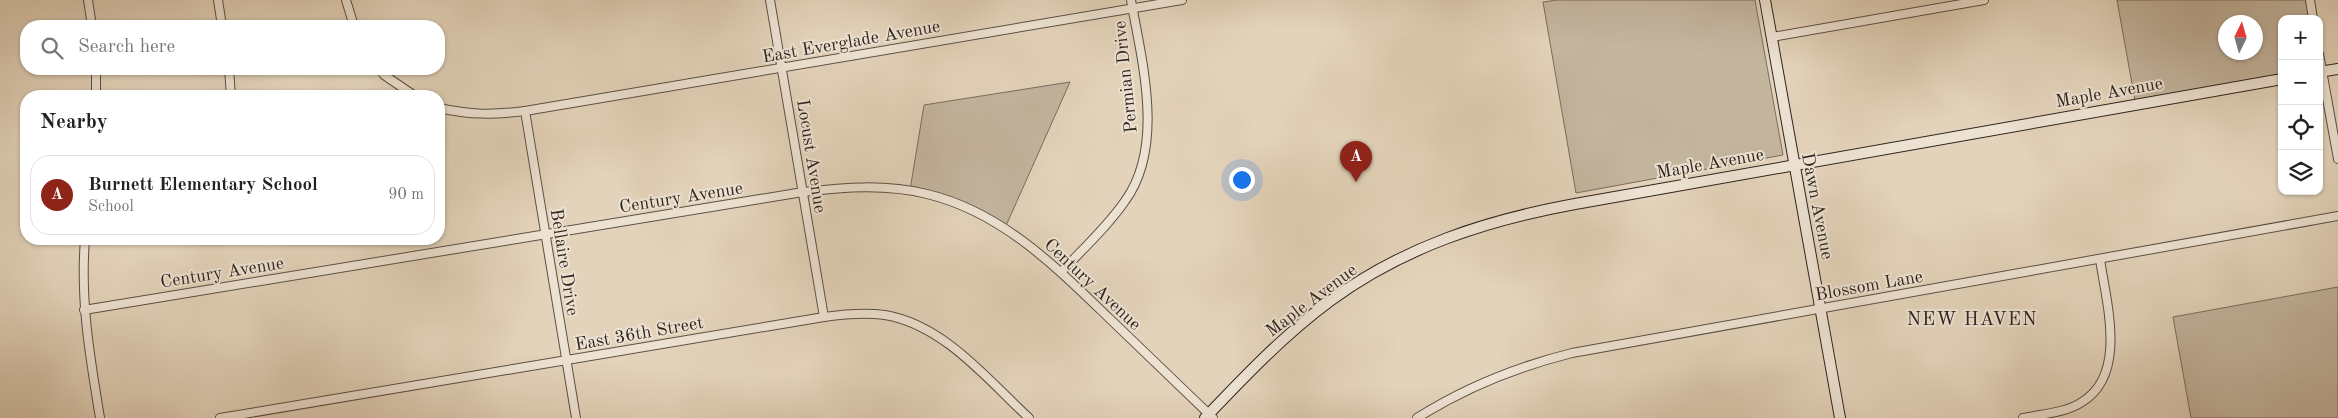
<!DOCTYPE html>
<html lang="en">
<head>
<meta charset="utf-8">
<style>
	:root { --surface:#fff; --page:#f6f6f6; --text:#222; --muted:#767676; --line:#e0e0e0; --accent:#8f2418 }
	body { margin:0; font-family:"Old Standard TT",serif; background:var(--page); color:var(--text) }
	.controls { position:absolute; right:15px; top:15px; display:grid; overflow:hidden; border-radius:10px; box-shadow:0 1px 4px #0004 }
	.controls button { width:45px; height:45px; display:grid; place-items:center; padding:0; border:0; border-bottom:1px solid var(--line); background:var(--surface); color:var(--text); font:25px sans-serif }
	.compass { position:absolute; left:2218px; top:15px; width:45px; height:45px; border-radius:50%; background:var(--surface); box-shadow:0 1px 4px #0004; rotate:5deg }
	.you { position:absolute; left:1241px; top:179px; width:18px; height:18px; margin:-12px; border:4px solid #fff; border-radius:50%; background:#1a73e8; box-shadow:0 0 0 8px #1a73e833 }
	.badge { display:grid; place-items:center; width:32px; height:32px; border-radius:50%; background:var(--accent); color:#fff; font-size:16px; font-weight:700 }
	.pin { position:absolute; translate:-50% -41px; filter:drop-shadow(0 1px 2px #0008) }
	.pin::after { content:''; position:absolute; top:26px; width:18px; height:15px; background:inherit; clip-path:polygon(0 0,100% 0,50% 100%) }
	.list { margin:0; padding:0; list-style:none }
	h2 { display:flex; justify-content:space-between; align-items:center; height:65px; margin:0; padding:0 20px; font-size:21px }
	h2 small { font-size:16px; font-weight:400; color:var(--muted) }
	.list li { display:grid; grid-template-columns:32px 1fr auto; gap:15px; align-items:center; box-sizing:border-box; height:80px; margin:0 10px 10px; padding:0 10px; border:1px solid var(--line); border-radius:20px }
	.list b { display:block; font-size:19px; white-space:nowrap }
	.list p { margin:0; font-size:16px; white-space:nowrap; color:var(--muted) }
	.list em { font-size:16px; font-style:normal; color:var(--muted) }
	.icon { flex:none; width:28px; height:28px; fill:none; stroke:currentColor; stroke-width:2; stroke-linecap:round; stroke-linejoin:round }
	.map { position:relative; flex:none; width:2338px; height:418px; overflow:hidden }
	.search { position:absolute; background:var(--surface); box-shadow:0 1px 4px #0004; left:20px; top:20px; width:425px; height:55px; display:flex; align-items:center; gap:12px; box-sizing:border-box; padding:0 18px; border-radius:20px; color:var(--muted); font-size:19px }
	.panel { position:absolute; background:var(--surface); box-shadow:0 1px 4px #0004; left:20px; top:90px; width:425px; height:155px; border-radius:20px }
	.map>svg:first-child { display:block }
</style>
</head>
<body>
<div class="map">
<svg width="2338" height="418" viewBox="0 0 2338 418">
	<rect width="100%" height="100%" fill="#e3d3ba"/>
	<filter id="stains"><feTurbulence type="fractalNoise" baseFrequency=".004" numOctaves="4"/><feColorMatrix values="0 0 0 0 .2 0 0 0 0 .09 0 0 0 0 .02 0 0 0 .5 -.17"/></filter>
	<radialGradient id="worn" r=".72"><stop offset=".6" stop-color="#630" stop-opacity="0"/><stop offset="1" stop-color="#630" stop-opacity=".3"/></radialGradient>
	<g fill="#c4b59f" stroke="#7a6c5e" fill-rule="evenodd">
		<polygon points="1557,0 1755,0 1783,155 1576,193 1543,2"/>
		<path d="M 2117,0 L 2310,0 L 2313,19 L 2282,19 L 2282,79 L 2136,106 ZM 2226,22 L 2256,22 L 2256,52 L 2226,52 Z"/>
		<polygon points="1070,82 1005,228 985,216 910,190 924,105"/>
		<polygon points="2338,287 2338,418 2191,418 2173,317"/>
	</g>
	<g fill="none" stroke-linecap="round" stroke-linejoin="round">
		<defs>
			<g id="street">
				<polyline points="88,0 92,26"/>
				<polyline points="218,0 222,26"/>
				<polyline points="346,0 354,26"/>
				<polyline points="770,0 824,317"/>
				<polyline points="2310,0 2313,19"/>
				<polyline points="1772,37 1984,0"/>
				<polyline points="2319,54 2338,159"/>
				<polyline points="96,69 96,96"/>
				<polyline points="229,69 231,96"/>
				<polyline points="380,69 384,75 415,96"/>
				<path d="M 439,108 C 470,115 494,115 525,111 L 1182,0"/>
				<polyline points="525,111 576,418"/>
				<path d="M 85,239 C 80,301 90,357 100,418"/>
				<path d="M 1061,272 C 1083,249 1107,227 1125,201 C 1165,146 1142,62 1131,0"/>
				<path d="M 84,310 L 803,192 C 845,187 886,184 927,194 C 1002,212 1056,267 1109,318 C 1144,352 1179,385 1213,418"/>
				<path d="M 220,418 L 824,317 C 844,314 864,312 885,315 C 944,325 987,379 1029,418"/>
				<path d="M 1417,418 C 1466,387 1516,367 1572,353 L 2338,216"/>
				<path d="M 2023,418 C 2041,414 2066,413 2082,402 C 2128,374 2106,302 2100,259"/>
			</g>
			<g id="secondary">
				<polyline points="1765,0 1840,418"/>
				<polyline points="2319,72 2338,69"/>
				<path d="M 1205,418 C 1244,377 1284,335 1330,301 C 1403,247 1487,220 1575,204 L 2282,79"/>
			</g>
		</defs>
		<use href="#street" stroke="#5c4f45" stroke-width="10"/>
		<use href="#secondary" stroke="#2f231e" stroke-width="12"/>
		<use href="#street" stroke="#ede2d2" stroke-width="8"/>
		<use href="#secondary" stroke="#ede2d2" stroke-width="10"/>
	</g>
	<g text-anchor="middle" stroke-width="4" stroke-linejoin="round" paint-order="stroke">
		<g font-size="18" fill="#2f231e" stroke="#ede2d2">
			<text transform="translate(851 41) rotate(-10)" y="6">East Everglade Avenue</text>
			<text transform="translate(1125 77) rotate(-96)" y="6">Permian Drive</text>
			<text transform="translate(2109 92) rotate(-10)" y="6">Maple Avenue</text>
			<text transform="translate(812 156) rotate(81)" y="6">Locust Avenue</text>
			<text transform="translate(1710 163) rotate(-10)" y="6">Maple Avenue</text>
			<text transform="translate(681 197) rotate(-9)" y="6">Century Avenue</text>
			<text transform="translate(1818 206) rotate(79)" y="6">Dawn Avenue</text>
			<text transform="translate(565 262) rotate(81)" y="6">Bellaire Drive</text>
			<text transform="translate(222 272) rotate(-9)" y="6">Century Avenue</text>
			<text transform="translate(1093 284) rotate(43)" y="6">Century Avenue</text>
			<text transform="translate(1869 285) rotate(-10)" y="6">Blossom Lane</text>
			<text transform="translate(1311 300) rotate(-37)" y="6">Maple Avenue</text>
			<text transform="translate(639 333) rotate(-10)" y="6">East 36th Street</text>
		</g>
		<g font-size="19" letter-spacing="1" fill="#2f231e" stroke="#ede2d2">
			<text x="1972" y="325">NEW HAVEN</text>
		</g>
	</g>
	<rect width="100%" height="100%" filter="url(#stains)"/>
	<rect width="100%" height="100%" fill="url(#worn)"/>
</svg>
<div class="controls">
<button>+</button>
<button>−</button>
<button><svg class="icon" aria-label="locate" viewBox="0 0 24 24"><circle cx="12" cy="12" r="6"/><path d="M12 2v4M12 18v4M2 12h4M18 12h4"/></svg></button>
<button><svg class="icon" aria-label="layers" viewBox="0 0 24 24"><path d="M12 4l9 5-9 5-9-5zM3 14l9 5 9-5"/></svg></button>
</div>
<svg class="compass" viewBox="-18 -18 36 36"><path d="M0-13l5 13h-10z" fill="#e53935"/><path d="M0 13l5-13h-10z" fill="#767676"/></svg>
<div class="you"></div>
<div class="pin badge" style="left:1356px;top:182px">A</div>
<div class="search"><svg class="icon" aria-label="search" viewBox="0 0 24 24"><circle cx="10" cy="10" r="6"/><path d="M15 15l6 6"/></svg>Search here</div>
<section class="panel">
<h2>Nearby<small></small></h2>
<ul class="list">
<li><span class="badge">A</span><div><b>Burnett Elementary School</b><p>School</p></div><em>90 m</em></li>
</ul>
</section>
</div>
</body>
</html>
